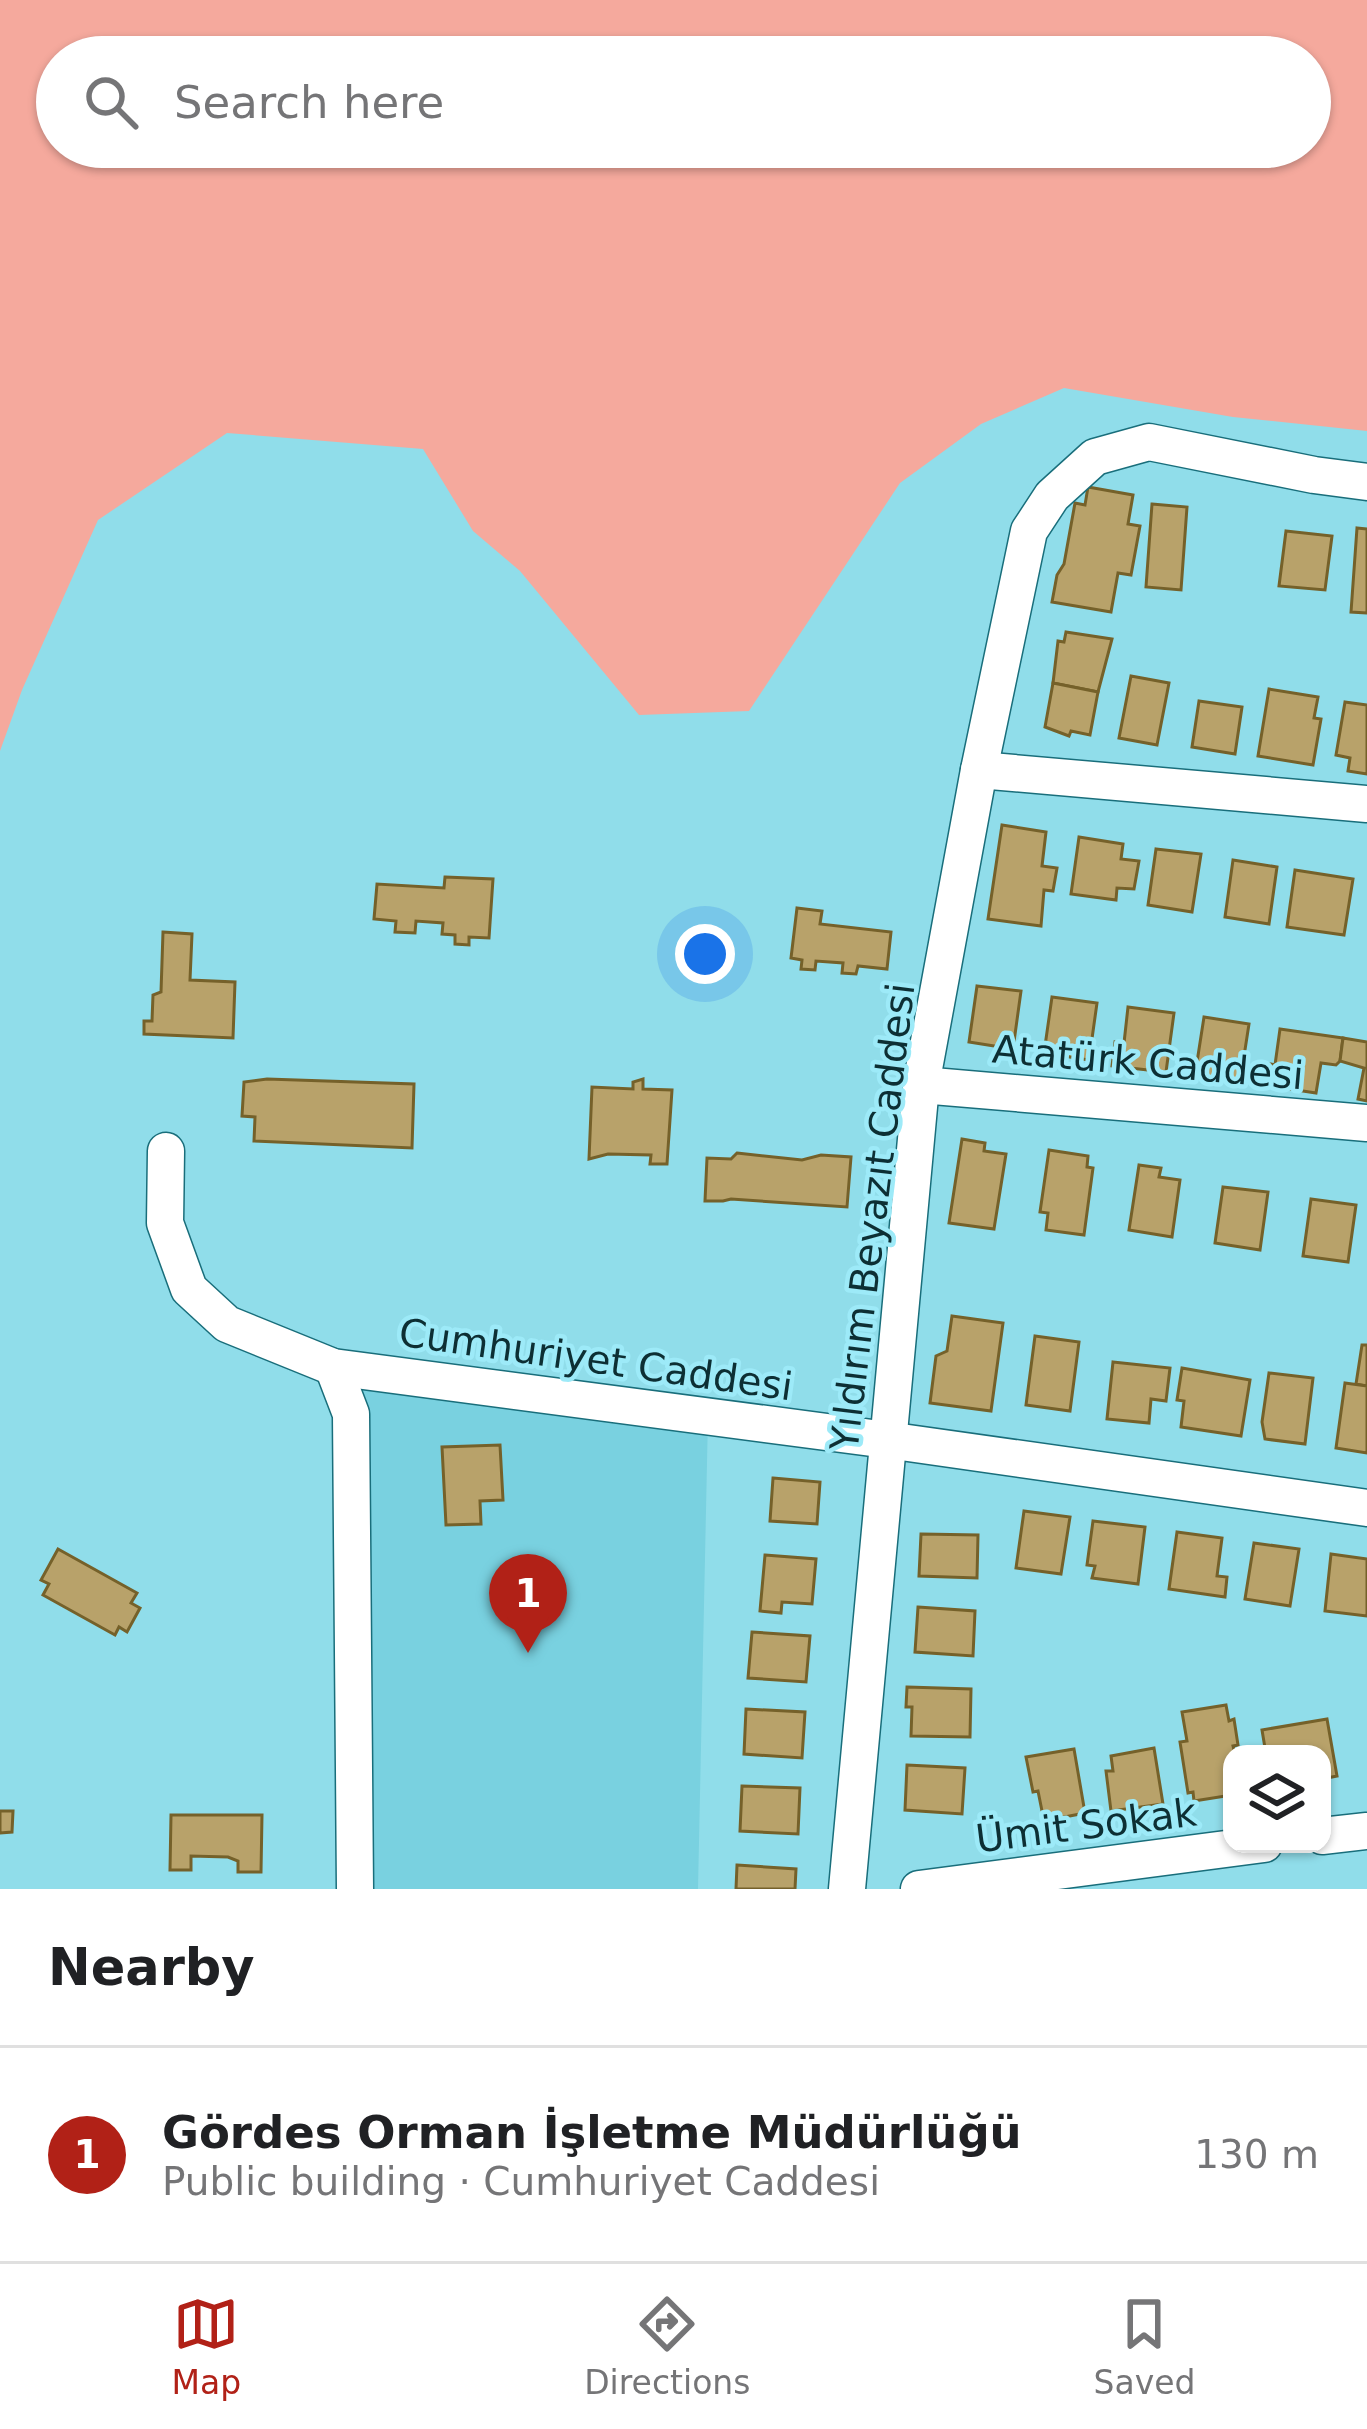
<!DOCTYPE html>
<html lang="en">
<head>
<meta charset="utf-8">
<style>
	:root { --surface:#fff; --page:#f2f2f2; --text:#202124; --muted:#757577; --line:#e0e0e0; --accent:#b12117 }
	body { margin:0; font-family:"DejaVu Sans",sans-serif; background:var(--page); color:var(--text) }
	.controls { position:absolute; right:36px; bottom:36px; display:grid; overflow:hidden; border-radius:24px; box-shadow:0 3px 9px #0004 }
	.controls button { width:108px; height:108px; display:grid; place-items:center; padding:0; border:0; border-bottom:3px solid var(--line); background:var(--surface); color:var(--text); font:60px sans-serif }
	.you { position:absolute; left:705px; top:954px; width:42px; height:42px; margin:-30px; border:9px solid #fff; border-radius:50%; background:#1a73e8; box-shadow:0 0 0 18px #1a73e833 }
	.badge { display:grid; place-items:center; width:78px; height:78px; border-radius:50%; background:var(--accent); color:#fff; font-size:39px; font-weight:700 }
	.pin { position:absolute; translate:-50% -99px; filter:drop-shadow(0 3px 6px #0008) }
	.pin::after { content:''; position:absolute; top:63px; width:42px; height:36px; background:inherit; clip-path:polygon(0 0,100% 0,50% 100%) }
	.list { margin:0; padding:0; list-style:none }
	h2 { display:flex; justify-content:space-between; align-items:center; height:156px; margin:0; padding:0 48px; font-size:51px }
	h2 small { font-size:39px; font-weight:400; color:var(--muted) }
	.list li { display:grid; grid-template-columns:78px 1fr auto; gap:36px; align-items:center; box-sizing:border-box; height:216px; padding:0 48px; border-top:3px solid var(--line) }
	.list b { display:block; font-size:45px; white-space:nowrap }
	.list p { margin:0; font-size:39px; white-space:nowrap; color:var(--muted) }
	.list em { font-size:39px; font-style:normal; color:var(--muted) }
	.icon { flex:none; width:66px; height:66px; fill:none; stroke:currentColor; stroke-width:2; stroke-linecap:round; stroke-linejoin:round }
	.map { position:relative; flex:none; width:1367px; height:1889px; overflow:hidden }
	.search { position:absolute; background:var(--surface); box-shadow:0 3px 9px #0004; left:36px; right:36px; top:36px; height:132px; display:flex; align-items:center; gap:30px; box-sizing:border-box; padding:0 42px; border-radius:66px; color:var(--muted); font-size:45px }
	.sheet { height:372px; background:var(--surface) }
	nav { display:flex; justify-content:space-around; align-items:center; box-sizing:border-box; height:168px; border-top:3px solid var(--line); background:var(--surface); font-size:33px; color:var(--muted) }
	nav a { display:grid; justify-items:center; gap:6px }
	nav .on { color:var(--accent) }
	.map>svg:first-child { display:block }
</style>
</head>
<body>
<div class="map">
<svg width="1367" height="1889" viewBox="0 0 1367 1889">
	<rect width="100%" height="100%" fill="#90ddea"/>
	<polygon fill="#79d1e0" points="333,1367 708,1416 698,1889 355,1889"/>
	<path fill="#f5a99d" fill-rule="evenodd" d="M 0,0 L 1367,0 L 1367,431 L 1233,417 L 1064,388 L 981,424 L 900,483 L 749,711 L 639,715 L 520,571 L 473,531 L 423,449 L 227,433 L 98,520 L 22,690 L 0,751 ZM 57,57 L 1310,57 L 1310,147 L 57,147 Z"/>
	<g fill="#b8a26a" stroke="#75612a" stroke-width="3">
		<polygon points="1088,487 1133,495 1128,524 1140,526 1131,575 1118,573 1111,612 1052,602 1057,575 1064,564 1075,503 1085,505"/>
		<polygon points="1152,504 1187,507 1181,590 1146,587"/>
		<polygon points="1357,528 1367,529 1367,613 1351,612"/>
		<polygon points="1286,531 1332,536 1325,590 1279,586"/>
		<polygon points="1066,632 1112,639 1098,692 1053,683 1058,641 1064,642"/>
		<polygon points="1131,676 1169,683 1157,745 1119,738"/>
		<polygon points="1053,683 1098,692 1090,735 1071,731 1069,736 1045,727"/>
		<polygon points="1269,689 1318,697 1314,718 1321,719 1313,765 1258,756"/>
		<polygon points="1199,701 1242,707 1235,754 1192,747"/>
		<polygon points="1345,702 1367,705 1367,774 1348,771 1350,758 1336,755"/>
		<polygon points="1002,825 1046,832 1042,866 1057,868 1053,891 1044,890 1041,926 988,919"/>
		<polygon points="1079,837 1123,844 1121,859 1139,861 1134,889 1117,888 1116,900 1071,894"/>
		<polygon points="1156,849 1201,854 1192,912 1148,905"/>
		<polygon points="1233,860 1277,867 1269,924 1225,917"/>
		<polygon points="1295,870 1353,879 1344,935 1287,927"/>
		<polygon points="445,877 493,879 489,938 469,937 469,945 455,944 455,935 442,934 443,923 416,921 415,933 395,932 396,921 374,919 377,884 444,888"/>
		<polygon points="797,908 822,911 820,924 891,932 887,969 858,966 856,974 842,973 843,963 816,961 815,970 801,969 802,960 791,958"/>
		<polygon points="163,932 192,934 190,980 235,982 233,1038 144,1034 144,1021 152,1021 153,995 161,992"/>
		<polygon points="977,986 1021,991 1013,1049 969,1042"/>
		<polygon points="1052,997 1097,1003 1089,1060 1044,1053"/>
		<polygon points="1128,1007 1174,1013 1166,1072 1112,1066 1115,1042 1124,1043"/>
		<polygon points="1204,1017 1249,1024 1240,1082 1195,1075"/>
		<polygon points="1280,1029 1343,1038 1340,1061 1336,1065 1321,1063 1316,1093 1264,1085 1266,1063 1275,1065"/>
		<polygon points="1343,1038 1367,1042 1367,1101 1358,1099 1364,1068 1340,1061"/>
		<polygon points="267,1079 414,1084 412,1148 254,1141 255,1117 242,1116 244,1082"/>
		<polygon points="643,1079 643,1089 672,1090 667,1164 650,1164 651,1155 608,1154 589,1159 592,1087 633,1089 633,1082"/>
		<polygon points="962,1139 985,1143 984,1151 1006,1154 994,1229 949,1223"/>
		<polygon points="1049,1150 1088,1156 1087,1167 1093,1168 1084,1235 1046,1230 1048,1213 1040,1212"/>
		<polygon points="737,1153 802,1160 821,1155 851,1157 847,1207 731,1199 723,1201 705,1201 707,1158 731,1159"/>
		<polygon points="1139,1165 1161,1168 1159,1177 1180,1180 1172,1237 1129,1230"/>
		<polygon points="1223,1187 1268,1192 1260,1250 1215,1243"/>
		<polygon points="1311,1199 1356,1205 1348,1262 1303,1256"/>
		<polygon points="952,1316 1003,1323 991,1411 930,1403 936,1356 947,1351"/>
		<polygon points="1035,1336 1079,1342 1070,1411 1026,1405"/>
		<polygon points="1362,1345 1367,1345 1367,1386 1356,1384"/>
		<polygon points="1113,1362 1170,1368 1166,1401 1151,1399 1149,1423 1107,1419"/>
		<polygon points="1182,1368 1250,1380 1241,1436 1181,1427 1184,1401 1177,1400"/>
		<polygon points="1269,1373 1313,1378 1305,1444 1265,1439 1262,1422"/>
		<polygon points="1345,1383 1367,1386 1367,1453 1336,1448"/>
		<polygon points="500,1445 503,1500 480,1501 481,1524 446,1525 442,1447"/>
		<polygon points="773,1478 820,1482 817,1524 770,1521"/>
		<polygon points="1024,1511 1070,1517 1061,1574 1016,1568"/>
		<polygon points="1093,1521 1145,1527 1138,1584 1092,1578 1095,1566 1087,1565"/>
		<polygon points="1177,1532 1222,1538 1217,1576 1227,1577 1225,1597 1169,1589"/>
		<polygon points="921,1534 978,1535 977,1578 919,1576"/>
		<polygon points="1254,1543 1299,1549 1290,1606 1245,1599"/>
		<polygon points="58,1549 137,1593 131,1603 140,1608 127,1632 119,1627 115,1635 43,1595 49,1584 41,1580"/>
		<polygon points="1331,1554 1367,1559 1367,1616 1325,1611"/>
		<polygon points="765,1555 816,1559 812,1604 782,1602 781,1613 760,1611"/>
		<polygon points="918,1607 975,1611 973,1656 915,1652"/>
		<polygon points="752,1632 810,1636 806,1682 748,1678"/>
		<polygon points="907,1687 971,1689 970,1737 911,1736 912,1707 906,1707"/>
		<polygon points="1226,1705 1229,1721 1234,1719 1238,1745 1233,1746 1235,1754 1232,1754 1232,1795 1194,1801 1193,1792 1188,1793 1180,1742 1187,1741 1182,1712"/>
		<polygon points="746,1709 805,1712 802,1758 744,1754"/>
		<polygon points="1327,1719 1337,1776 1322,1779 1322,1754 1266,1754 1262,1730"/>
		<polygon points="1154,1748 1163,1804 1111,1811 1106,1771 1113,1771 1111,1756"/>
		<polygon points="1074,1749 1085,1813 1044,1821 1038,1791 1033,1792 1026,1757"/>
		<polygon points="907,1765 965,1768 962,1814 905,1810"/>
		<polygon points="742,1786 800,1788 798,1834 740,1831"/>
		<polygon points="0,1811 13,1811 12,1832 0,1833"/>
		<polygon points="171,1815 262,1815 261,1872 238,1872 238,1861 228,1857 191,1856 191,1870 170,1870"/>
		<polygon points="737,1865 796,1869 795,1889 736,1889"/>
	</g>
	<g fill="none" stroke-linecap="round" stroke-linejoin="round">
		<defs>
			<g id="street">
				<polyline points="979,770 1367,804"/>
				<polyline points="921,1085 1367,1123"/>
				<polyline points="166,1151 165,1223 189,1289 227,1324 333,1367 887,1440 1367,1508"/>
				<polyline points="333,1367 351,1414 355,1889"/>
				<polyline points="1322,1836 1367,1831"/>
				<polyline points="847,1889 921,1085 979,770 1029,531 1052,496 1095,457 1149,442 1314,475 1367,482"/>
				<polyline points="919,1889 1264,1844"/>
			</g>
		</defs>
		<use href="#street" stroke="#196e7b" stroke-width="39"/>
		<use href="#street" stroke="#fff" stroke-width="36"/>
	</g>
	<g text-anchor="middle" stroke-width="9" stroke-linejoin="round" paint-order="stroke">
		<g font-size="39" fill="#0d2f34" stroke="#9deaf8">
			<text transform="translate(1148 1062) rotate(5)" y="14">Atatürk Caddesi</text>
			<text transform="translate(872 1217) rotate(-83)" y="14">Yıldırım Beyazıt Caddesi</text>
			<text transform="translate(596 1359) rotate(8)" y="14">Cumhuriyet Caddesi</text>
			<text transform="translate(1086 1825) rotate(-7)" y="14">Ümit Sokak</text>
		</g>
	</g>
</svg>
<div class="controls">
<button><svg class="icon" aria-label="layers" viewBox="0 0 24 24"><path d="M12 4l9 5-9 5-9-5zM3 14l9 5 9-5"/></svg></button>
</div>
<div class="you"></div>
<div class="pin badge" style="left:528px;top:1653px">1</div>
<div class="search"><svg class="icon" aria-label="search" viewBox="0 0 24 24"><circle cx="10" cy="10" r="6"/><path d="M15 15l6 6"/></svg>Search here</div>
</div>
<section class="sheet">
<h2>Nearby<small></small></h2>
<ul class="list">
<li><span class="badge">1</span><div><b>Gördes Orman İşletme Müdürlüğü</b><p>Public building · Cumhuriyet Caddesi</p></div><em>130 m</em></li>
</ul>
</section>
<nav>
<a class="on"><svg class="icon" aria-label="map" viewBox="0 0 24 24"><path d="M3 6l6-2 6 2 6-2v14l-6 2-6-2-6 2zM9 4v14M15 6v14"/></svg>Map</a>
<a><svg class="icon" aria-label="directions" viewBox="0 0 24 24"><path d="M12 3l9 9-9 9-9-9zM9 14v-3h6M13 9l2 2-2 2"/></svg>Directions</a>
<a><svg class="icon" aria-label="saved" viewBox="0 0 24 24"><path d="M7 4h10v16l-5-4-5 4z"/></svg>Saved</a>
</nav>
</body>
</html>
